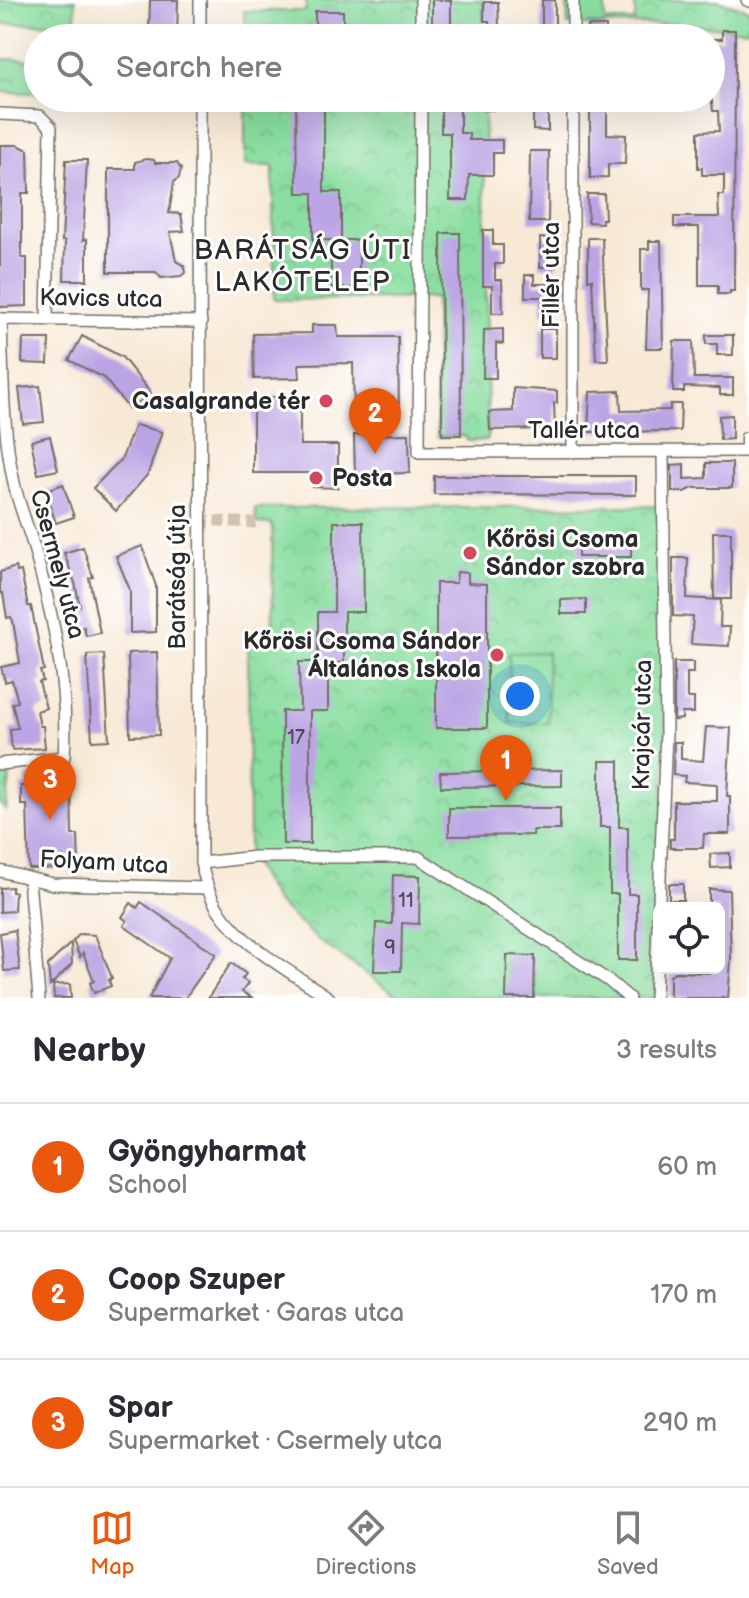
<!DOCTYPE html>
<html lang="en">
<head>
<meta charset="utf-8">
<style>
	:root { --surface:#fff; --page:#f7f7f7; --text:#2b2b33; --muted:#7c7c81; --line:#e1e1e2; --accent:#ea580c }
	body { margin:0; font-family:"Balsamiq Sans",sans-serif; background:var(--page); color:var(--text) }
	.controls { position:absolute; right:24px; bottom:24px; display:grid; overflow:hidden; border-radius:12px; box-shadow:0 8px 32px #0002 }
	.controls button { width:72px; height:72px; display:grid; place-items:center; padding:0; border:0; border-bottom:2px solid var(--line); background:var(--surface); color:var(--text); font:40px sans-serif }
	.you { position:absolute; left:520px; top:696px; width:28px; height:28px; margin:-20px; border:6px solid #fff; border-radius:50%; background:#1a73e8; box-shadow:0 0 0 12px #1a73e833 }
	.badge { display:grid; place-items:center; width:52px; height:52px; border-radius:50%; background:var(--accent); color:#fff; font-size:26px; font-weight:700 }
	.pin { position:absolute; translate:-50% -66px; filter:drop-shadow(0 2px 4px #0008) }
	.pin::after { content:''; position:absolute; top:42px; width:28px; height:24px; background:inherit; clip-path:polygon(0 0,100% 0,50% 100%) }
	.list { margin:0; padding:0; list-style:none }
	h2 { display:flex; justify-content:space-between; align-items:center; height:104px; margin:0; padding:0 32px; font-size:34px }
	h2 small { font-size:26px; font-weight:400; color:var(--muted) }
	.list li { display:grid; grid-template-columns:52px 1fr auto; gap:24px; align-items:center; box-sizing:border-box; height:128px; padding:0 32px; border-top:2px solid var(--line) }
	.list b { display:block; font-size:30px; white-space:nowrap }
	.list p { margin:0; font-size:26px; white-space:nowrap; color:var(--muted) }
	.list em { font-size:26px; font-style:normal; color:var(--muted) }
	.icon { flex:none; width:44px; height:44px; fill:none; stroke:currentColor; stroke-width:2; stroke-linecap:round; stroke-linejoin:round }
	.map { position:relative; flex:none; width:749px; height:998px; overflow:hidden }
	.search { position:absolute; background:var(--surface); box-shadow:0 8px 32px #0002; left:24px; right:24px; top:24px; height:88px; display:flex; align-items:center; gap:20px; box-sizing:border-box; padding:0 28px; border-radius:44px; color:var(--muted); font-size:30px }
	.sheet { height:488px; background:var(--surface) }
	nav { display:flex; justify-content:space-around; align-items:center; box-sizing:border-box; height:112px; border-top:2px solid var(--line); background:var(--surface); font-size:22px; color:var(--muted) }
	nav a { display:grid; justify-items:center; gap:4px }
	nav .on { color:var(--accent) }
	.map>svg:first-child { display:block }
</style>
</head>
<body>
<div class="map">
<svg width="749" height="998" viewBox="0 0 749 998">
	<defs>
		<pattern id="grass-dots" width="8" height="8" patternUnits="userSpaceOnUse" patternTransform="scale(2)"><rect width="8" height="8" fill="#88dd9f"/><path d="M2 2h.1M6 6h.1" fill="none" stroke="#76be89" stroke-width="1.8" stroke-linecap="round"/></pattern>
		<pattern id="park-crowns" width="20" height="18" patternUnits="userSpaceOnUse" patternTransform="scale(2)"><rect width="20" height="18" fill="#88dd9f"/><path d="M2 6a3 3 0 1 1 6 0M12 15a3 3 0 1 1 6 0" fill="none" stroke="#76be89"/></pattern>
	</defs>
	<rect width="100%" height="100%" fill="#fff"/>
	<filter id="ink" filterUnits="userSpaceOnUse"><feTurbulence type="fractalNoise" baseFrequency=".0125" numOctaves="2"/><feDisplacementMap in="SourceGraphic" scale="16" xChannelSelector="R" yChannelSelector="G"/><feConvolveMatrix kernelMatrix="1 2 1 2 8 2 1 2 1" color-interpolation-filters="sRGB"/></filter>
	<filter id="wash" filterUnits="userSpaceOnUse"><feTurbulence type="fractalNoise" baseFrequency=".006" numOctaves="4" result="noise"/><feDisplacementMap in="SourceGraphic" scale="32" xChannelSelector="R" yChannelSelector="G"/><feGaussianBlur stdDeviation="1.8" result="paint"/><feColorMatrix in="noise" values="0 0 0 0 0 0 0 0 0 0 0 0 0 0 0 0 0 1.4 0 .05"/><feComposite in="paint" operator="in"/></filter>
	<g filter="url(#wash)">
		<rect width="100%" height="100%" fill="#f8e9d6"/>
		<polygon fill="url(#grass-dots)" stroke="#5a8465" stroke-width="2" points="11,768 6,811 0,804 0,769"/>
		<g fill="url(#park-crowns)" stroke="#5a8465" stroke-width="2">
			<polygon points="0,0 75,0 76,23 0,24"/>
			<polygon points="306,0 483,0 483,38 245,38 244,11 306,11"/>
			<polygon points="567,0 605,0 605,21 635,21 635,0 717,0 749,10 749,30 673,24 568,25"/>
			<polygon points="0,59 38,60 38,93 0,92"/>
			<polygon points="245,98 484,98 488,440 468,441 465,436 437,437 435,298 274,300 273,166 245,165"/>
			<polygon points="663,506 666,733 655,998 401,998 318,940 275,901 249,857 248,638 260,636 273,629 272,524 256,523 255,508"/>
		</g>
		<polygon fill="#88dd9f" stroke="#5a8465" stroke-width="2" points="547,652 548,723 510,723 509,653"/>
		<g id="blocks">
			<g fill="#bba4e4">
				<polygon points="150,0 178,0 177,38 149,38"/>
				<rect x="432" y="0" width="19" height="38"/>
				<rect x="542" y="0" width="13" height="38"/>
				<polygon points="484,2 498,2 499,26 503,26 500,38 489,38 489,21 484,21"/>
				<rect x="315" y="11" width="28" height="27"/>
				<polygon points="588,26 606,26 606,38 589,38"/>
				<polygon points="722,30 735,30 734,291 730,291 730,294 718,294 718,285 699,285 699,227 674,227 674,217 719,217 718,195 724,195 724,175 702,175 702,168 698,168 698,132 719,131 718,111 713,111 711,94 711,39 722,39"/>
				<polygon points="315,98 324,98 324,192 341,192 341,240 359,240 359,288 331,288 331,240 313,240 313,193 297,193 296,100 315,100"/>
				<polygon points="441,98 460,98 460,133 469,133 469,140 502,140 502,153 493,153 493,175 469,175 468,200 450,200 450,133 441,133"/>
				<rect x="482" y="98" width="12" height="12"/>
				<polygon points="533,98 548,98 548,131 533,130"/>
				<polygon points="590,110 607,110 607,134 626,135 625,164 608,164 608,177 590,178"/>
				<polygon points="0,145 18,145 28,150 29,193 22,193 22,258 27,258 27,306 0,307"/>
				<polygon points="530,151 549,151 548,222 529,222"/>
				<polygon points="146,159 154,160 155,163 177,163 181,169 179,178 174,182 169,213 181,214 184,231 170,232 176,261 184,265 186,272 181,276 161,278 156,272 108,272 108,169 135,169 135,162"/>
				<polygon points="66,160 87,160 83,240 87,239 87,280 64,280 65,241 62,241"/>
				<polygon points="587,194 604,194 605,219 602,219 602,223 588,222"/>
				<polygon points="483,230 493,230 493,245 503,245 503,264 495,264 495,280 502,280 503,313 492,313 492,286 483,286"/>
				<polygon points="441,233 460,233 461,435 442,435"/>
				<polygon points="540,238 555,238 556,267 540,267"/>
				<polygon points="588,238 602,238 608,360 596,360 592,279 588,280"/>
				<polygon points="649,241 661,241 663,348 646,348 648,290 641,290 641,249 649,249"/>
				<polygon points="525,275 534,275 534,284 557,284 558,312 542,313 542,297 525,297"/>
				<polygon points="312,325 337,325 338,337 398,337 399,414 354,414 353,363 299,364 300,378 254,379 253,334 312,333"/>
				<polygon points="503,329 503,344 496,343 496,378 483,378 484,330"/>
				<rect x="540" y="329" width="16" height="29"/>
				<polygon points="706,335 733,335 733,355 717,355 717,344 706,344"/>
				<polygon points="82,336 122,357 151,393 129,409 104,378 69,360"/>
				<polygon points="23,339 49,339 48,364 22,363"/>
				<polygon points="674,341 693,341 694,378 733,378 733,395 720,395 720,388 684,387 684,392 673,392"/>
				<polygon points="40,386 44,422 23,424 19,388"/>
				<polygon points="513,388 557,391 557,403 554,403 555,429 490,430 489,412 513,411"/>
				<polygon points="620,391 621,411 670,410 670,404 681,404 680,431 588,432 590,392"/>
				<polygon points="253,397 300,397 300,445 338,445 338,488 313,487 313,473 253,473"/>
				<polygon points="732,415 732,439 720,440 719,416"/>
				<polygon points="135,425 162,432 148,474 116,511 93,488 122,458"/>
				<polygon points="409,434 410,473 355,474 354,435"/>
				<polygon points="50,436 58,470 38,474 31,441"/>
				<polygon points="706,463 732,463 732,488 693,488 684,492 672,492 672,465 684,464 684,479 706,478"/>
				<polygon points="434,476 636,476 636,495 434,494"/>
				<polygon points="63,484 74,517 56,523 45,491"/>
				<polygon points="334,522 363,522 364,612 344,612 344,663 328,663 328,711 310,711 310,844 283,844 282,711 300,711 299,662 318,662 318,612 334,612"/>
				<polygon points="713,532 731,532 731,599 714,599"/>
				<rect x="578" y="538" width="53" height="19"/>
				<polygon points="142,546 156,586 156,632 130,633 130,590 116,556"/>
				<polygon points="83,547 93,577 89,578 100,633 86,636 84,627 76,629 72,608 80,606 75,583 64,553"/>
				<polygon points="673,558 688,558 687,598 721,600 720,627 730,627 729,646 691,644 693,617 673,616"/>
				<polygon points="16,567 17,572 21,571 28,606 31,606 44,670 40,671 43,681 39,682 46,708 37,711 40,726 43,726 45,748 12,750 10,729 18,728 12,703 18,702 12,680 5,682 1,667 20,663 13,621 11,617 7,618 3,593 0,593 0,572"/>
				<polygon points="457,572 468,573 468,583 487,584 487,728 436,728 436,583 456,583"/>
				<polygon points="586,599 586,614 561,614 561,600"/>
				<polygon points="157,652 159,735 130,736 128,653"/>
				<polygon points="104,654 109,740 92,741 87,655"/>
				<polygon points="674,662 693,662 693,673 687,673 687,698 694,698 694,713 682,713 682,719 674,720"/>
				<polygon points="706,727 731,728 727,796 730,796 730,834 704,834 703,848 670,848 670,839 674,839 674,801 717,801 717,784 684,782 685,776 673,775 674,742 681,742 681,759 703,761"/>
				<polygon points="600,761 619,761 619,827 628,827 628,894 637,894 637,960 618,960 618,894 610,894 610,827 600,827"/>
				<polygon points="562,770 562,786 441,787 440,772"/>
				<polygon points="71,775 72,835 78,835 79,864 71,864 72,868 29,869 27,805 21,805 21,786 27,786 27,776"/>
				<polygon points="449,808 560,808 560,830 533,830 533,835 449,836"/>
				<polygon points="730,853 730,867 711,868 710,854"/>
				<polygon points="393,875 420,876 419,924 402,923 401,971 374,971 376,923 392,924"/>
				<rect x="669" y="884" width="14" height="16"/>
				<polygon points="12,887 12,892 15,892 14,911 0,912 0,888"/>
				<polygon points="709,889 729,890 731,960 728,998 670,998 670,975 675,972 710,973 710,968 719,968 719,908 709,908"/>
				<polygon points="141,902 216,954 185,998 149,998 170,958 124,926 127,921 122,917 131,903 137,908"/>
				<polygon points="15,930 20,970 4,971 0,933"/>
				<polygon points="80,934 95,935 112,978 109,980 111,986 94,993 90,983 94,981 83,953 80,957 73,941"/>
				<polygon points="71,943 72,964 50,986 48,965"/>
				<polygon points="507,955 535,956 534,998 506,998"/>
				<polygon points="231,963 246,974 242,979 248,983 242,992 253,998 208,998"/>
				<polygon points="70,984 71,998 54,998 53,985"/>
			</g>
		</g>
	</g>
	<g filter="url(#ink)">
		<use href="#blocks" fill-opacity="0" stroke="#736e67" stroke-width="2"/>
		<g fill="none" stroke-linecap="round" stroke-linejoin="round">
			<polyline stroke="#cfc3b4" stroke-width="11" stroke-dasharray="11 5.5" stroke-linecap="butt" points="198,520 256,523"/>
			<defs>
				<polyline id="pedestrian" points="745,437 745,451"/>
				<g id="minor">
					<polyline points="747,0 749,1"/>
					<polyline points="200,38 200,0"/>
					<polyline points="421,38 421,0"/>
					<polyline points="573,38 573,0"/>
					<path d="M 200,98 L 201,863 C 205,879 209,895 218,909 C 243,947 292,972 329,998"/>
					<polyline points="421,98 419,452 749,451"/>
					<polyline points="0,114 40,116 51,127 47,319"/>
					<polyline points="0,319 201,322"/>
					<polyline points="573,452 573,98"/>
					<path d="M 0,764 L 64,757 C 69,683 52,611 32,541 C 26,522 18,502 14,483 C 2,429 3,374 1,319"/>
					<polyline points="201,863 255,857 418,857 609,981 629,998"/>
					<polyline points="0,871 53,884 207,888"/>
					<polyline points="29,880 39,998"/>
					<polyline points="655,998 666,733 663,452"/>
				</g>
			</defs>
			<use href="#pedestrian" stroke="#736e67" stroke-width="11"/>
			<use href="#minor" stroke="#736e67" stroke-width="14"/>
			<use href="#pedestrian" stroke="#fff" stroke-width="8"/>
			<use href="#minor" stroke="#fff" stroke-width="11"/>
		</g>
	</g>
	<g fill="#d1495b" stroke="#fff" stroke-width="3">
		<circle cx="326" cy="401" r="8"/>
		<circle cx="316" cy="478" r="8"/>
		<circle cx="470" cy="553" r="8"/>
		<circle cx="497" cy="655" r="8"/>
	</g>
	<g text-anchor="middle" stroke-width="6" stroke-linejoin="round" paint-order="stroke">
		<g font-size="20" fill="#4f4959">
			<text x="296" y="744">17</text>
			<text x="406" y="907">11</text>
			<text x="390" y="954">9</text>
		</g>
		<g font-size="24" fill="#2b2b2b" stroke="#fff">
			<text transform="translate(551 275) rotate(-90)" y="8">Fillér utca</text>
			<text transform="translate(101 298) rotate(1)" y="8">Kavics utca</text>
			<text x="584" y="438">Tallér utca</text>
			<text transform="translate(58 564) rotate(75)" y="8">Csermely utca</text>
			<text transform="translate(177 577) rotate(-90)" y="8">Barátság útja</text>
			<text transform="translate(642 725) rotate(-89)" y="8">Krajcár utca</text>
			<text transform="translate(104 862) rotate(3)" y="8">Folyam utca</text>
		</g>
		<g font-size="24" font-weight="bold" fill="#2b2b2b" stroke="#fff" text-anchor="end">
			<text x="310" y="409">Casalgrande tér</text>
			<text x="332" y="486" text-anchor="start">Posta</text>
			<text x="486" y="547" text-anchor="start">Kőrösi Csoma<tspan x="486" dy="28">Sándor szobra</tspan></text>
			<text x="481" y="649">Kőrösi Csoma Sándor<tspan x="481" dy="28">Általános Iskola</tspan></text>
		</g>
		<g font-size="28" letter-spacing="2" fill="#2b2b2b" stroke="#fff">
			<text x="303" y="259">BARÁTSÁG ÚTI<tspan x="303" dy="32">LAKÓTELEP</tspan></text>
		</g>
	</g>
</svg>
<div class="controls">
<button><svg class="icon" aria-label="locate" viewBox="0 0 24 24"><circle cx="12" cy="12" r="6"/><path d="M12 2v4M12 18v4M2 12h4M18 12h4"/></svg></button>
</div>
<div class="you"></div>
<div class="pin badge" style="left:506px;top:801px">1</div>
<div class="pin badge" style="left:375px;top:454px">2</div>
<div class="pin badge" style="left:50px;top:820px">3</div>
<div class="search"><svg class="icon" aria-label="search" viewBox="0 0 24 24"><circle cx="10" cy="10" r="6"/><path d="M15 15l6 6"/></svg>Search here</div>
</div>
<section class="sheet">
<h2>Nearby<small>3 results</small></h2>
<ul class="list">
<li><span class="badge">1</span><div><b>Gyöngyharmat</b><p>School</p></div><em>60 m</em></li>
<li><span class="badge">2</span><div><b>Coop Szuper</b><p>Supermarket · Garas utca</p></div><em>170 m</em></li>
<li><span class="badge">3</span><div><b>Spar</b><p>Supermarket · Csermely utca</p></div><em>290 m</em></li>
</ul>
</section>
<nav>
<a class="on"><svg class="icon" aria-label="map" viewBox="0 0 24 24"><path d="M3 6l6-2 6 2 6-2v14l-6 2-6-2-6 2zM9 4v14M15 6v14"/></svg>Map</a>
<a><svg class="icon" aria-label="directions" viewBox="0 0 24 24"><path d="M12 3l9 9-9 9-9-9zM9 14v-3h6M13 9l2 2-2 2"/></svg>Directions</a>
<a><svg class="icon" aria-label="saved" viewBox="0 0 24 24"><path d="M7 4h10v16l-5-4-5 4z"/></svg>Saved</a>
</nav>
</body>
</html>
